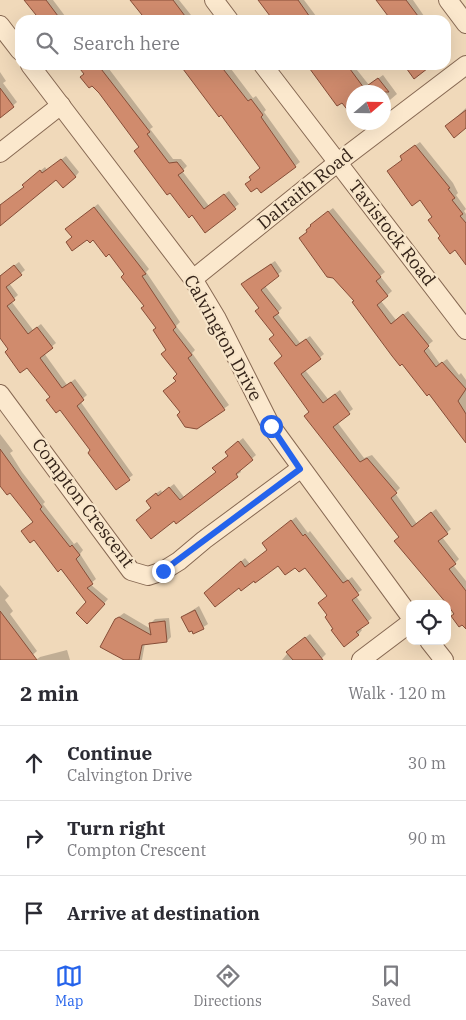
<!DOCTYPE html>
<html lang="en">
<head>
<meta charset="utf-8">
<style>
	:root { --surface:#fff; --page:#f2f2f3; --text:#2b2b33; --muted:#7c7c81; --line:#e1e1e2; --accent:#2563eb }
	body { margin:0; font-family:"IBM Plex Serif",serif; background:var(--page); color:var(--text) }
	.controls { position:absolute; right:15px; bottom:15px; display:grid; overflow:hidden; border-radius:10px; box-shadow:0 5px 20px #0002 }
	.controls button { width:45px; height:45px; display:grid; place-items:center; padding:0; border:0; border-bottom:1px solid var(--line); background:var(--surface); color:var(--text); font:25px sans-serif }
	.compass { position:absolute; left:346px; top:85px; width:45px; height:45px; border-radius:50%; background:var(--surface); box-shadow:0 5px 20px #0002; rotate:70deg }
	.stop { position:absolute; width:15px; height:15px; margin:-11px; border:4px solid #2563eb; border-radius:50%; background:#fff }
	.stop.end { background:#2563eb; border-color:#fff; box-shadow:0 1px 5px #0008 }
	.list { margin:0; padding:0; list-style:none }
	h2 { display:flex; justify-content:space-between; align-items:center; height:65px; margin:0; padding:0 20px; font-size:21px }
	h2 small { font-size:16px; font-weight:400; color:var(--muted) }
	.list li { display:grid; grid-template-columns:32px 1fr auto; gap:15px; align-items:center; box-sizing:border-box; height:75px; padding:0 20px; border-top:1px solid var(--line) }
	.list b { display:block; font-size:19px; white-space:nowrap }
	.list p { margin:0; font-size:16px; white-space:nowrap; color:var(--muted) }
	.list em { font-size:16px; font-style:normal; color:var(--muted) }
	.icon { flex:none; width:28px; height:28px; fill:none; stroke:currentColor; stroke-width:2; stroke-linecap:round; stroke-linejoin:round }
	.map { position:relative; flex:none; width:466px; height:660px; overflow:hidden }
	.search { position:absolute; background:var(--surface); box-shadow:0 5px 20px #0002; left:15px; right:15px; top:15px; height:55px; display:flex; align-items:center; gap:12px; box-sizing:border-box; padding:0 18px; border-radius:15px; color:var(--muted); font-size:19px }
	.sheet { height:290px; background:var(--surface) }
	nav { display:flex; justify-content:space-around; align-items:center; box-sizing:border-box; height:70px; border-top:1px solid var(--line); background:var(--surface); font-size:14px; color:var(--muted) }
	nav a { display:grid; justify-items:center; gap:2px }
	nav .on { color:var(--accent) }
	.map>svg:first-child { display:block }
</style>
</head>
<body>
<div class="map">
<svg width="466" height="660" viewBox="0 0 466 660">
	<rect width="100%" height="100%" fill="#f0d9ba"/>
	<g fill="#0003">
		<polygon points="27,0 53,0 68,20 43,20"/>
		<polygon points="138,0 179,0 195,20 147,20"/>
		<polygon points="259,0 304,0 319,20 274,20"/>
		<polygon points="377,0 413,0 424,16 420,20 392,20"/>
		<polygon points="79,65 106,65 153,127 150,129 173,159 181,159 187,166 182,171 209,206 229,191 239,204 205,231"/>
		<polygon points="182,65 228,65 253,98 256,96 266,110 264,112 300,162 262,192 252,179 262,168 222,113"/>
		<polygon points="308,65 353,65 369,85 383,75 397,94 384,105 384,92 354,92 342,101"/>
		<polygon points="0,72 6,81 3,83 17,102 0,117"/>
		<polygon points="466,108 466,127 447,126"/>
		<polygon points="420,142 453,183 458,193 456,195 466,209 464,211 466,214 466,262 434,216 403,159 406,152"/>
		<polygon points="66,156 79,172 75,177 57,178 0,225 0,206 25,187 28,181 45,167 47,170"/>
		<polygon points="98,204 149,269 146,272 180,322 176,326 195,350 192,353 229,405 197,428 181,412 177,381 178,374 157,327 126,274 109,252 93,238 73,237 71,225"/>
		<polygon points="333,208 385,272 380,276 392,291 381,301 396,320 408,311 433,341 427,346 440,364 447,359 459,375 461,373 466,380 466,441 355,300 308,231 316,221"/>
		<polygon points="275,261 282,271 265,286 282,308 277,313 300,343 310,336 324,354 305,370 328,399 340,390 353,409 337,422 364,458 372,455 400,488 395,493 417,524 436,509 451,529 442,537 459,559 453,565 466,581 466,627 395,541 400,536 310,412 275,334 246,280"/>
		<polygon points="19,262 25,270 9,283 18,295 11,301 33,330 41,324 56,343 44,353 67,385 75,379 87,395 80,401 133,475 116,488 92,450 51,396 0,336 0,276"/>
		<polygon points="0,434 13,451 10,453 22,472 45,502 43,504 74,544 77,542 83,550 80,554 96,579 90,584 108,599 91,618 87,602 61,568 34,522 10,491 0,484"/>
		<polygon points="243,438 256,455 240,469 241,472 151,537 151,497 161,490 162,493 174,484 184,497 217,471 229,455 231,448"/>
		<polygon points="296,517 308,533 310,531 348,580 352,577 362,590 355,595 372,618 360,628 362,630 358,635 335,628 329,615 328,596 305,566 278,564 239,586 210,589 245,558 250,564 268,549 267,539"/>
		<polygon points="0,585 9,596 5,600 13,611 10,614 37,651 27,660 0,659"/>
		<polygon points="199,606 208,624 194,633 182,617"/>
		<polygon points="124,613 151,629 151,623 155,619 169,618 171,637 167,641 145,643 142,660 127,660 116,619"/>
		<polygon points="310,634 326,654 320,660 282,660 292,648"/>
		<polygon points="67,650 70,660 36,660 40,657"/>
	</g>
	<g fill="#d08b6d" stroke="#874e38">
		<polygon points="24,0 46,0 61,20 40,20"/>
		<polygon points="130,0 173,0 188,20 146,20"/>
		<polygon points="258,0 298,0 312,20 273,20"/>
		<polygon points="376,0 406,0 421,20 391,20"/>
		<polygon points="77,65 98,65 150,132 147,134 169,163 177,162 184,171 178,175 204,209 224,194 236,209 205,233 192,215 189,218 170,193 167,195 134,151 139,147 99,93 92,86 89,88 80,77 84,74"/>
		<polygon points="180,65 220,65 248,101 251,99 263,115 261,117 296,167 261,193 257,188 251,192 245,184 251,180 249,177 260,168 221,115 219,117"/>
		<polygon points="307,65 347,65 364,88 378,78 389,92 354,92 354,118 342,103 337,106"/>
		<polygon points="404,65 432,65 414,79"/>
		<polygon points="0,88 14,107 0,118"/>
		<polygon points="466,110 466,128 454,138 445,126"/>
		<polygon points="415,145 450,188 448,189 455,198 452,200 463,214 460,216 466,223 466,265 455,250 450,254 438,238 440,236 428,220 432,217 420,200 412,206 387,171 402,160 400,156"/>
		<polygon points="61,159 76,177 63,188 56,180 0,226 0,205 24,187 22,185 40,170 42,173"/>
		<polygon points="94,207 146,274 142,276 176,327 173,330 192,355 188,358 225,410 197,429 185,427 177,415 180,412 163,391 176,381 173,378 177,374 161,354 166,350 153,330 156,328 141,308 144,306 121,277 124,274 109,254 106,257 93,240 90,243 87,240 72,251 66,242 72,237 65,229"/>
		<polygon points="328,211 381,277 376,281 388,296 377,305 391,324 403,314 429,346 424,351 436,367 442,362 466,389 458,401 466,414 466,443 429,394 427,396 402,364 400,366 392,356 352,302 354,301 333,278 327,277 299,238 307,232 306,230 311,226 310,225"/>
		<polygon points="271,264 279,276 261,290 279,313 273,317 296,346 306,339 321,359 301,374 323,403 335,394 350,414 333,427 360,462 367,458 397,493 391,498 412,527 431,512 448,534 438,541 456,564 449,569 466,591 466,629 462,625 459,627 451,616 454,614 447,604 394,541 399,537 304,416 309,412 274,363 282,356 269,339 274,335 255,311 259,308 241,284"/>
		<polygon points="14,265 22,275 6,287 15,300 7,306 28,334 37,327 53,348 40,358 62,388 71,382 84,400 77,406 130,480 116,490 88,453 90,450 60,410 56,413 46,400 50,397 27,368 20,373 5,352 8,349 0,338 0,276"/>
		<polygon points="238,441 253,460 236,474 238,477 176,524 174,521 151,539 136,520 151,508 146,501 156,493 158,496 169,487 180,500 216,472 212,468 228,456 225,452"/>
		<polygon points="0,449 42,507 40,509 70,547 72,545 80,555 76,559 93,584 87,588 105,604 87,624 76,613 86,602 61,569 58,572 34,540 30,543 21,531 33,522 10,493 7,495 0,486"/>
		<polygon points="291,520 303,536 305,534 343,583 348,580 359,595 352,600 369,623 356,632 359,635 344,647 331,630 333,629 325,617 327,615 318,603 327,596 305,568 299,572 295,568 285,575 278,566 255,583 254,581 241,591 239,588 215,607 204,593 241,561 245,567 267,550 262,543"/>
		<polygon points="195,610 204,629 193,634 192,631 189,632 181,617"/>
		<polygon points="0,611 16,632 37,660 0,660"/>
		<polygon points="119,617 151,635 149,623 165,621 167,642 142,645 139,660 124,660 100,647 115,619"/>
		<polygon points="305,637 323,660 293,660 286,652"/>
	</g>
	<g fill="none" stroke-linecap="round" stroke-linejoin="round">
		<defs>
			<g id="minor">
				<polyline points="214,0 229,20"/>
				<polyline points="448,0 466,24"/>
				<polyline points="0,25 20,51"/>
				<polyline points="30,65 193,279 217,319 271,426 410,616"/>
				<polyline points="263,65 466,330"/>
				<polyline points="0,153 61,105"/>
				<polyline points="193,279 337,163 466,65"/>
				<polyline points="0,394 131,571 148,576 163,571 179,561 204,540 300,469"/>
				<polyline points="429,641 444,660"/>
				<polyline points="361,660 410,623"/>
			</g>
		</defs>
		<use href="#minor" stroke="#876953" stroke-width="20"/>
		<use href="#minor" stroke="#fbe8cd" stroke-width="18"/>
	</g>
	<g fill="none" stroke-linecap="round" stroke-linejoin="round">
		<polyline stroke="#2563eb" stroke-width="6" points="163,571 300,469 271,426"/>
	</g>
	<g text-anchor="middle" stroke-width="4.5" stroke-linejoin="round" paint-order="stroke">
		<g font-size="18" fill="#352419" stroke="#f7e5c9">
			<text transform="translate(305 189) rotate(-39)" y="6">Dalraith Road</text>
			<text transform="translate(392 233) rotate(52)" y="6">Tavistock Road</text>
			<text transform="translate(223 338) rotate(61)" y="6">Calvington Drive</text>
			<text transform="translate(83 503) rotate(53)" y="6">Compton Crescent</text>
		</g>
	</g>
</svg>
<div class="controls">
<button><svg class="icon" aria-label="locate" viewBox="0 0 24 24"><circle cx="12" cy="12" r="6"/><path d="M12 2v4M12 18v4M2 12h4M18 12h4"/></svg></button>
</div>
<svg class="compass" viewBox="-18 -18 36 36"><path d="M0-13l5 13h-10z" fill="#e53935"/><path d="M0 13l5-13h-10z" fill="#7c7c81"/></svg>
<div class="stop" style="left:271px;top:426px"></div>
<div class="stop end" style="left:163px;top:571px"></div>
<div class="search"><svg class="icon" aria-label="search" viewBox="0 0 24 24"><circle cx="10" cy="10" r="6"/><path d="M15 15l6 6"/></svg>Search here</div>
</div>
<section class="sheet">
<h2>2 min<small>Walk · 120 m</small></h2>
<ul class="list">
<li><svg class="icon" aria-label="ahead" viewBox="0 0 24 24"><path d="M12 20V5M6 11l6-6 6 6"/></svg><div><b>Continue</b><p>Calvington Drive</p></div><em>30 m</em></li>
<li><svg class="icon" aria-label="right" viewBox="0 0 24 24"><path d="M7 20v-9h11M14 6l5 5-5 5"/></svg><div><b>Turn right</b><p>Compton Crescent</p></div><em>90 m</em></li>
<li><svg class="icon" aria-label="arrive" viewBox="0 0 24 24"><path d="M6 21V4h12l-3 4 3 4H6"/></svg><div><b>Arrive at destination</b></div></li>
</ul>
</section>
<nav>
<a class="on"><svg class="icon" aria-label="map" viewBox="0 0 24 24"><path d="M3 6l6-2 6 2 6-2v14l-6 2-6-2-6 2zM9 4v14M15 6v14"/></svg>Map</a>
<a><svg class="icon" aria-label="directions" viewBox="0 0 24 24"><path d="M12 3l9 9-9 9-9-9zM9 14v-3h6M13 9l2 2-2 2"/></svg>Directions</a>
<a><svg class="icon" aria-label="saved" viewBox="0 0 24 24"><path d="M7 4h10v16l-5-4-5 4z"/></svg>Saved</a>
</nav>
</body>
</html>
